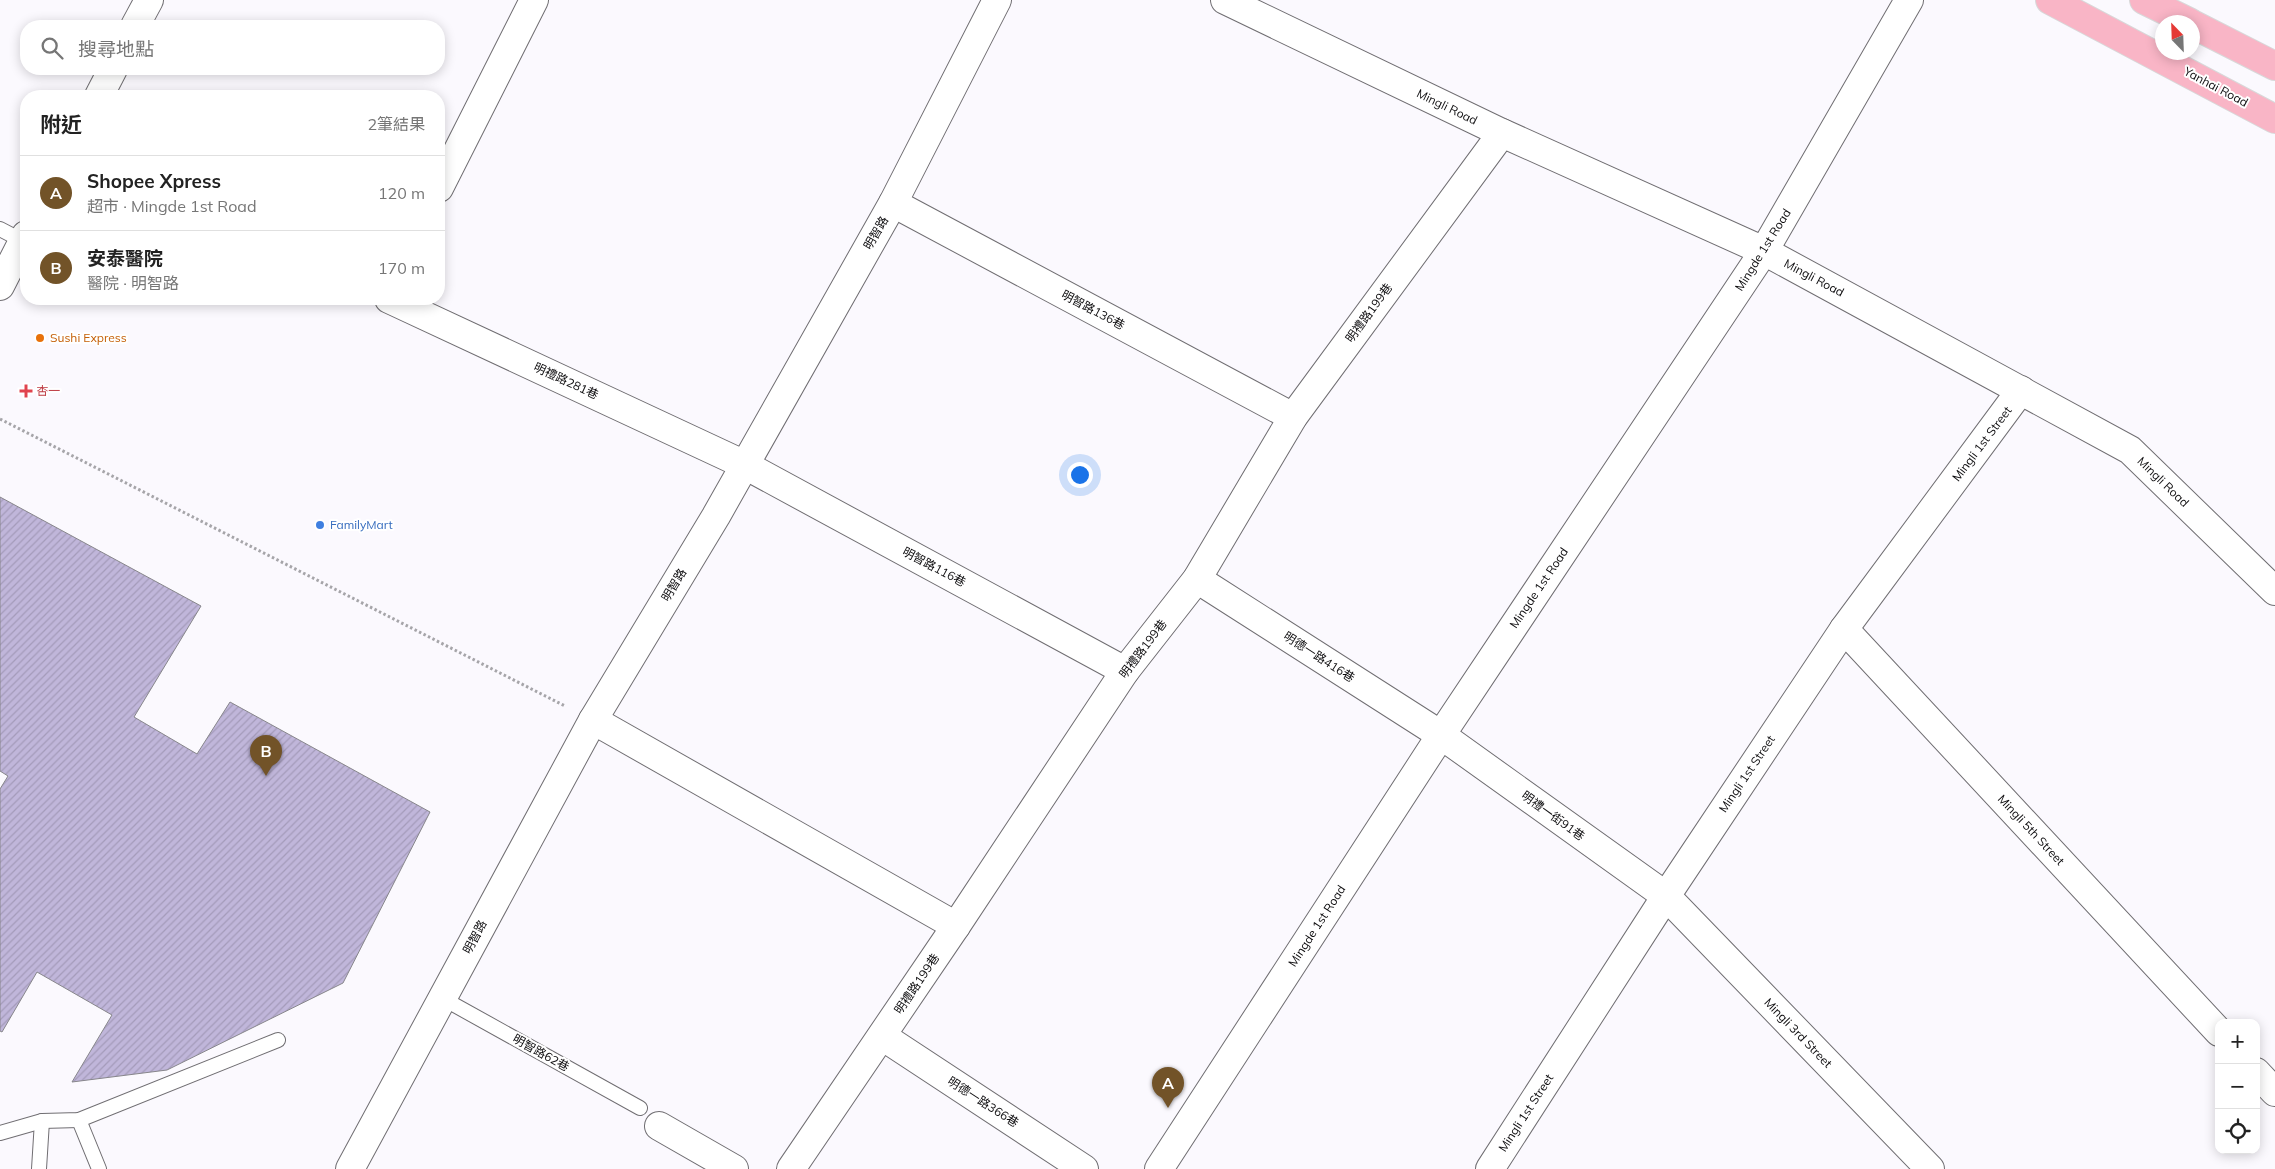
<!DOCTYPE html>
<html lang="zh-TW">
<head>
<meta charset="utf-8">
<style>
	:root { --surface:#fff; --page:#f6f6f6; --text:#222; --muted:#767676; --line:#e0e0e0; --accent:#725328 }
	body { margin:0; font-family:Mulish,"Noto Sans TC",sans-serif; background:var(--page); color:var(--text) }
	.controls { position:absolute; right:15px; bottom:15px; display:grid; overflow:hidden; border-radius:10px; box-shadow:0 2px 12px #0003 }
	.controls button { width:45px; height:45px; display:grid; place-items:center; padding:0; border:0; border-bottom:1px solid var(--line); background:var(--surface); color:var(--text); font:25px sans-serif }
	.compass { position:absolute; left:2155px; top:15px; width:45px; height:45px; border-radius:50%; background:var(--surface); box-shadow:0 2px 12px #0003; rotate:337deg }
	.you { position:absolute; left:1079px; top:474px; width:18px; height:18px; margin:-12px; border:4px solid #fff; border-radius:50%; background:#1a73e8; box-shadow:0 0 0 8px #1a73e833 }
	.badge { display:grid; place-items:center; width:32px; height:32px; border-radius:50%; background:var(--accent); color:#fff; font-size:16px; font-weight:700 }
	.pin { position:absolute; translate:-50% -41px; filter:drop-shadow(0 1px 2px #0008) }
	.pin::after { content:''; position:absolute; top:26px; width:18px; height:15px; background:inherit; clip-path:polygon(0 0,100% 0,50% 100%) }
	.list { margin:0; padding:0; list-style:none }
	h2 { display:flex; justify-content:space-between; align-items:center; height:65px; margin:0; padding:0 20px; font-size:21px }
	h2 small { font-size:16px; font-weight:400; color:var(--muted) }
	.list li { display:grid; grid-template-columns:32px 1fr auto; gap:15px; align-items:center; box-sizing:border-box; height:75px; padding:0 20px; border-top:1px solid var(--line) }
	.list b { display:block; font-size:19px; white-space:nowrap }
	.list p { margin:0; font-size:16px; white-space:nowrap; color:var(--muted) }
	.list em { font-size:16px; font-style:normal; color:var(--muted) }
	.icon { flex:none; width:28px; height:28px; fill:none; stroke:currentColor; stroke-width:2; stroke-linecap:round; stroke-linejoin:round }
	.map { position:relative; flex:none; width:2275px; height:1169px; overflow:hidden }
	.search { position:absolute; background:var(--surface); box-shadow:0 2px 12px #0003; left:20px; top:20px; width:425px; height:55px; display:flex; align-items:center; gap:12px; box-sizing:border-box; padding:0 18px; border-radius:20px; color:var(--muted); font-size:19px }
	.panel { position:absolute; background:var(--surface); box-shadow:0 2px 12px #0003; left:20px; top:90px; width:425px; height:215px; border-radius:20px }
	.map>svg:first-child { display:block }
</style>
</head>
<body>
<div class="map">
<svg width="2275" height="1169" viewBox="0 0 2275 1169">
	<defs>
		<pattern id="building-hatch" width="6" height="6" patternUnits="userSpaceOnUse" patternTransform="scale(1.25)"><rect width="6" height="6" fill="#c0b6da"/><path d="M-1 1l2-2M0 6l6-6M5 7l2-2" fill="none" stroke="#a49bba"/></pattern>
	</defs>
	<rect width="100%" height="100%" fill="#fbf9fe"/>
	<polygon fill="url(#building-hatch)" stroke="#87868b" points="0,497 201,606 134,717 197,754 230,702 430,812 343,983 167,1070 72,1082 112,1015 37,972 2,1032 0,1031 0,789 8,776 0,771"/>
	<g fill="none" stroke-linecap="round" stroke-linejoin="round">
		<defs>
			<g id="service">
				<polyline points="0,229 23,241"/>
				<polyline points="442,998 640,1108"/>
				<polyline points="79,1120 99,1169"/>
				<polyline points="0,1133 42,1121 79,1120 278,1040"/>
				<polyline points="39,1169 42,1121"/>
			</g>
			<g id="minor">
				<polyline points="1225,0 1502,133 1764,251 2130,450 2275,591"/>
				<polyline points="439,188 534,0"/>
				<polyline points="893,203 1293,417"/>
				<polyline points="389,299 743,464 1125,671"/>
				<polyline points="1197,579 1441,735 1666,896 1930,1169"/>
				<polyline points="1844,629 2219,1032"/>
				<polyline points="593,720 956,926"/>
				<polyline points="882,1036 1084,1169"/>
				<polyline points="2256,1072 2275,1092"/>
				<polyline points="659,1126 734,1169"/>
				<polyline points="350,1169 593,720 716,516 893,203 997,0"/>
				<polyline points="791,1169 956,926 1125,671 1197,579 1293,417 1502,133"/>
				<polyline points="1159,1169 1441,735 1764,251 1909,0"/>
				<polyline points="1490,1169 1666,896 1844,629 2021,390"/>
			</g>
			<g id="secondary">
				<polyline points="135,26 149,0"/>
				<polyline points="99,96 113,69"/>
				<polyline points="0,286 26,235"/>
			</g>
			<g id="primary">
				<polyline points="2050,0 2275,119"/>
				<polyline points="2144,0 2189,22"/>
				<polyline points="2192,24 2275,66"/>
			</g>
		</defs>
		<use href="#service" stroke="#706e72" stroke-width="16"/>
		<use href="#minor" stroke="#706e72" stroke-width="30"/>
		<use href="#secondary" stroke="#706e72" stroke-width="30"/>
		<use href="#primary" stroke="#d8d8d9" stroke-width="30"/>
		<polyline stroke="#a6a5a9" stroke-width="3" stroke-dasharray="2.5 2.5" stroke-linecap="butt" points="0,419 565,706"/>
		<use href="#service" stroke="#fff" stroke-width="14"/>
		<use href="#minor" stroke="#fff" stroke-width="28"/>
		<use href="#secondary" stroke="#fff" stroke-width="28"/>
		<use href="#primary" stroke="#f9b5c6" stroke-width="28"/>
	</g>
	<circle fill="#e8710a" stroke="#fff" stroke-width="2" cx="40" cy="338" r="5"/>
	<path fill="#e0444e" stroke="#fff" stroke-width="2" d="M23.5 383.5h5v5h5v5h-5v5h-5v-5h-5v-5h5z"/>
	<circle fill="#3f7fe0" stroke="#fff" stroke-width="2" cx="320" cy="525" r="5"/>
	<g text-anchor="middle" stroke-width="4" stroke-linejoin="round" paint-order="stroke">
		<g font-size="12" fill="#0e0d0f" stroke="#fff">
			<text transform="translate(2216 87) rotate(28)" y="4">Yanhai Road</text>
			<text transform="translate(1447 107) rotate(26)" y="4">Mingli Road</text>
			<text transform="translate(876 233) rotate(-60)" y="4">明智路</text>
			<text transform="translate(1763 250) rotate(-58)" y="4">Mingde 1st Road</text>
			<text transform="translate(1814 278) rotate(28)" y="4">Mingli Road</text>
			<text transform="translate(1093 310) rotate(28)" y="4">明智路136巷</text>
			<text transform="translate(1369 313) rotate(-54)" y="4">明禮路199巷</text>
			<text transform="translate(566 381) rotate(25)" y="4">明禮路281巷</text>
			<text transform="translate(1982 444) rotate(-53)" y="4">Mingli 1st Street</text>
			<text transform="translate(2163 482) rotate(44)" y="4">Mingli Road</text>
			<text transform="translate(934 567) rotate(28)" y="4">明智路116巷</text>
			<text transform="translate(674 585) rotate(-59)" y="4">明智路</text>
			<text transform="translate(1539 588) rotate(-56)" y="4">Mingde 1st Road</text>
			<text transform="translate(1143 649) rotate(-53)" y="4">明禮路199巷</text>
			<text transform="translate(1319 657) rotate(33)" y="4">明德一路416巷</text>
			<text transform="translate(1747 774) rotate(-56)" y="4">Mingli 1st Street</text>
			<text transform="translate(1553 816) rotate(36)" y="4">明禮一街91巷</text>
			<text transform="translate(2031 830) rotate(47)" y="4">Mingli 5th Street</text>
			<text transform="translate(1317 926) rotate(-57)" y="4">Mingde 1st Road</text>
			<text transform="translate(475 937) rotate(-62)" y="4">明智路</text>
			<text transform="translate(917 984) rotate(-56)" y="4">明禮路199巷</text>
			<text transform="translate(1798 1033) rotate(46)" y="4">Mingli 3rd Street</text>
			<text transform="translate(541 1053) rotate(29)" y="4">明智路62巷</text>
			<text transform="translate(983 1102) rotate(33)" y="4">明德一路366巷</text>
			<text transform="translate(1526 1113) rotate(-57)" y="4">Mingli 1st Street</text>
		</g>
		<g font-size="12" fill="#c56008" stroke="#fff" text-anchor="start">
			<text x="50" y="342">Sushi Express</text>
		</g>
		<g font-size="12" fill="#be3a42" stroke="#fff" text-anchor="start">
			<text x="36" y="395">杏一</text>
		</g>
		<g font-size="12" fill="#366cbe" stroke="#fff" text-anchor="start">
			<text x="330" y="529">FamilyMart</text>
		</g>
	</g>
</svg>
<div class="controls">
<button>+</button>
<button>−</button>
<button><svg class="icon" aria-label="locate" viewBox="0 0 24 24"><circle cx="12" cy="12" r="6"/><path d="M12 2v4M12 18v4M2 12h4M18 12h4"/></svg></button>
</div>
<svg class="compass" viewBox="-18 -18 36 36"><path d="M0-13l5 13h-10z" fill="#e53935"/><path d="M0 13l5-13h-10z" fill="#767676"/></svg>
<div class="you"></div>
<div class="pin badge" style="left:1168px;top:1108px">A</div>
<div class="pin badge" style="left:266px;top:776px">B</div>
<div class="search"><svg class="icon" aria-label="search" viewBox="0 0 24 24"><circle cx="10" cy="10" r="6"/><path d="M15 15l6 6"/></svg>搜尋地點</div>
<section class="panel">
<h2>附近<small>2筆結果</small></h2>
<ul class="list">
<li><span class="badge">A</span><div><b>Shopee Xpress</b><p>超市 · Mingde 1st Road</p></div><em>120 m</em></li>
<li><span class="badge">B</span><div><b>安泰醫院</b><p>醫院 · 明智路</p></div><em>170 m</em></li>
</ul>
</section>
</div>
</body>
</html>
